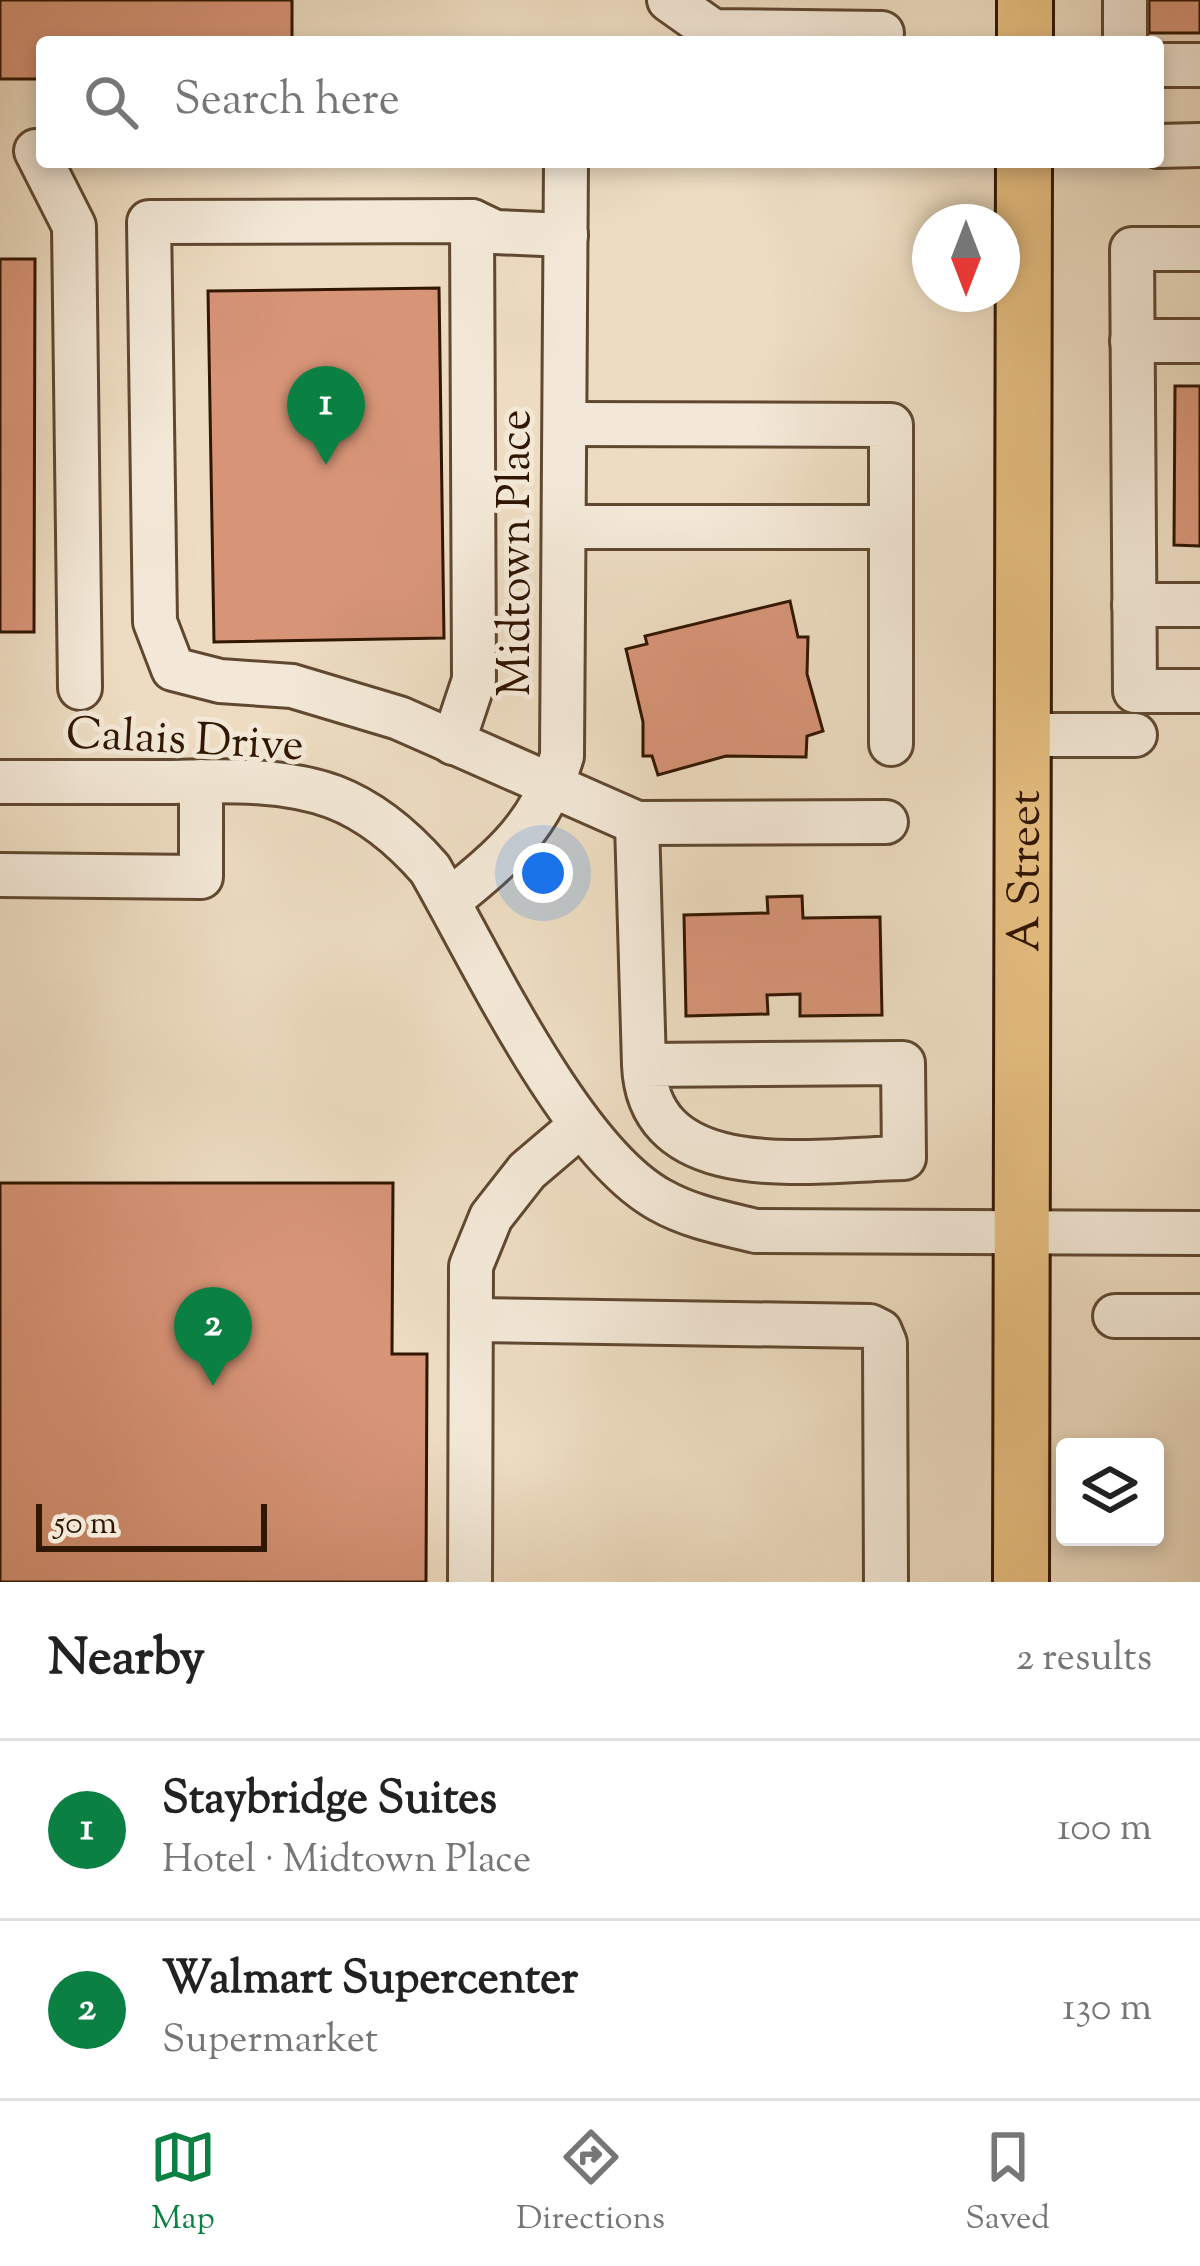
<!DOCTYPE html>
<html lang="en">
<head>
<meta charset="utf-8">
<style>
	:root { --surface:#fff; --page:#f6f6f6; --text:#222; --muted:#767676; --line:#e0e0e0; --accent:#0b8043 }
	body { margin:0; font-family:"Sorts Mill Goudy",serif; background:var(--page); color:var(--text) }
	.controls { position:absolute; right:36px; bottom:36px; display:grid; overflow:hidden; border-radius:12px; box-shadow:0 6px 18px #0003 }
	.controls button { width:108px; height:108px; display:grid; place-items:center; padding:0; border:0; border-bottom:3px solid var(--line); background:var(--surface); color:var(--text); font:60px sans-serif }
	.compass { position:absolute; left:912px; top:204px; width:108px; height:108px; border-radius:50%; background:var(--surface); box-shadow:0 6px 18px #0003; rotate:180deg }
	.scale { position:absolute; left:36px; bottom:30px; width:231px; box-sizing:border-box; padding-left:12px; border:6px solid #311600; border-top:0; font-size:33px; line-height:42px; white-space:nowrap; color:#311600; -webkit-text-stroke:9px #f3e8d7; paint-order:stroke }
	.you { position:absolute; left:543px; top:873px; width:42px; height:42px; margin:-30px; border:9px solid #fff; border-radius:50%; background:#1a73e8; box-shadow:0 0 0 18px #1a73e833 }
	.badge { display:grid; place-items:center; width:78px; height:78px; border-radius:50%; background:var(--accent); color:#fff; font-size:39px; font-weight:700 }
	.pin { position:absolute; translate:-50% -99px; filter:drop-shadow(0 3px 6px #0008) }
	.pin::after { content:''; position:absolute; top:63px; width:42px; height:36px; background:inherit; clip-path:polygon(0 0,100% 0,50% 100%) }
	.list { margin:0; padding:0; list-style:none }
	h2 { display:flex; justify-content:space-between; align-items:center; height:156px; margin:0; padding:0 48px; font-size:51px }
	h2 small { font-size:39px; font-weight:400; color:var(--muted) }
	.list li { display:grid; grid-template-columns:78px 1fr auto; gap:36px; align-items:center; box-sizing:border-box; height:180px; padding:0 48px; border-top:3px solid var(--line) }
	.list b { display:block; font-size:45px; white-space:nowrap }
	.list p { margin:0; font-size:39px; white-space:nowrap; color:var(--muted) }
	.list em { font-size:39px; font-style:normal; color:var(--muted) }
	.icon { flex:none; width:66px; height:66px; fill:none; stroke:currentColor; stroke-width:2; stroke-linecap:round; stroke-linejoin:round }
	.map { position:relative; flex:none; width:1200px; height:1582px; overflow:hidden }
	.search { position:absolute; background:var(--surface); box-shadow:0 6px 18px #0003; left:36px; right:36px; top:36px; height:132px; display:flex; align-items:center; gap:30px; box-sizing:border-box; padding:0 42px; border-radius:12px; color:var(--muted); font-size:45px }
	.sheet { height:516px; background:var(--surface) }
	nav { display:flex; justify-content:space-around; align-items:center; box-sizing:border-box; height:168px; border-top:3px solid var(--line); background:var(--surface); font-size:33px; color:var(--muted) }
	nav a { display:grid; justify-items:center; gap:6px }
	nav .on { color:var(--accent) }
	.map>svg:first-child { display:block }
</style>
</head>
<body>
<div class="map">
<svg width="1200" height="1582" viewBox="0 0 1200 1582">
	<rect width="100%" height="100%" fill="#eddcc1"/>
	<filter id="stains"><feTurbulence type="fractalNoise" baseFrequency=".00167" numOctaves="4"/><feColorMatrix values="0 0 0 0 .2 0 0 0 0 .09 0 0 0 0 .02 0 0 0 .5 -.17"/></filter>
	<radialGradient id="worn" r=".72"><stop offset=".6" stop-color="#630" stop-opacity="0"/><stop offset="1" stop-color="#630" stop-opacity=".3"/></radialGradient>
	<g fill="#d79477" stroke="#311600" stroke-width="3">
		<polygon points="0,0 292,0 292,42 42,42 42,79 0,79"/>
		<rect x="1149" y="0" width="51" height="33"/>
		<polygon points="0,259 35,259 34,632 0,632"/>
		<polygon points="439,288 444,638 214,642 208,291"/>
		<polygon points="1175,386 1200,386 1200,546 1174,545"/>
		<polygon points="790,601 798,637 808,637 807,674 823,731 807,736 806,757 726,756 658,775 652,756 643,756 643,722 626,649 647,644 645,636"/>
		<polygon points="802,896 803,918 880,917 882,1015 800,1016 800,994 767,995 768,1014 686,1016 684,915 768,913 767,897"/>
		<polygon points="0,1183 393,1183 392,1354 427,1354 426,1582 0,1582"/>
	</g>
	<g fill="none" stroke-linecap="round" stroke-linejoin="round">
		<defs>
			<g id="minor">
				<polyline points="669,0 713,31 882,33"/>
				<polyline points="1125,42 1125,0"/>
				<polyline points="1158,65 1200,65"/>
				<polyline points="1158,146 1200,145"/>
				<polyline points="36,151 74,226 80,688"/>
				<polyline points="566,235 495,232 472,221 149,222 155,622 173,669 220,681 292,686 399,718 637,823 886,822"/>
				<polyline points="1200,249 1132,249 1135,691 1200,691"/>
				<polyline points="1132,341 1200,341"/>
				<polyline points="565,424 891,425 891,744"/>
				<polyline points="564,527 891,527"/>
				<polyline points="1134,605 1200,605"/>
				<polyline points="1023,735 1135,735"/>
				<polyline points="453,743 474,680 472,221"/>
				<path d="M 0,782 C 56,782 112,782 168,782 C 222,781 282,778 334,797 C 373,812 403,838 430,869 C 482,959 571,1151 660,1200 C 690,1217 723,1223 756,1231 L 1200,1233"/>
				<path d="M 637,823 L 644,1065 C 649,1190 819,1159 904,1158 L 903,1063 L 644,1065"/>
				<polyline points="0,875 201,877 201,781"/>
				<path d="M 449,901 C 504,856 541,826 562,756 L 566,162"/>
				<polyline points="1115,1316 1200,1316"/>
				<polyline points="473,1320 870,1326 880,1331 885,1343 886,1582"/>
				<polyline points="470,1582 471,1266 491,1217 527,1171 581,1125"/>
			</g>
			<g id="major">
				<polyline points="1025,42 1025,0"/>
				<path id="s1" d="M 1021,1582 L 1024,162"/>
			</g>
		</defs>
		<use href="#minor" stroke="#604830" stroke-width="48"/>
		<use href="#major" stroke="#311600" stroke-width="60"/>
		<use href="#minor" stroke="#f3e8d7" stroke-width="42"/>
		<use href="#major" stroke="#e6be80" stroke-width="54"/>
	</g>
	<g text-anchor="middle" stroke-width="10" stroke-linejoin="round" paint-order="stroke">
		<g font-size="45" fill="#311600" stroke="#f3e8d7">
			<text transform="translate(513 553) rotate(-90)" y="16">Midtown Place</text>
			<text transform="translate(185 737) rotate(3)" y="16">Calais Drive</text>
			<text dy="16" stroke="none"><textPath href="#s1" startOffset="711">A Street</textPath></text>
		</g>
	</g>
	<rect width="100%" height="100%" filter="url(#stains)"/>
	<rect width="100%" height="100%" fill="url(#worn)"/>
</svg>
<div class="controls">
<button><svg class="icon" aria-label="layers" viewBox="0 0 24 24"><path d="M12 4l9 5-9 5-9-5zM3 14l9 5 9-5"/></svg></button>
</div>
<svg class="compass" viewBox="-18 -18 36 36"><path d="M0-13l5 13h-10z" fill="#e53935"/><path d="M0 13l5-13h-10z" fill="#767676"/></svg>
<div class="scale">50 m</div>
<div class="you"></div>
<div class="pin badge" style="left:326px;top:465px">1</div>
<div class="pin badge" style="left:213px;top:1386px">2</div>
<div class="search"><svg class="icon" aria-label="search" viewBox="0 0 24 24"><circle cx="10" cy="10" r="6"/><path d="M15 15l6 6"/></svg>Search here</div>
</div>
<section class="sheet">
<h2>Nearby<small>2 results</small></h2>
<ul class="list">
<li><span class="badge">1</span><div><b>Staybridge Suites</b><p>Hotel · Midtown Place</p></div><em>100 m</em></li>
<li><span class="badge">2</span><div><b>Walmart Supercenter</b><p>Supermarket</p></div><em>130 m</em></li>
</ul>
</section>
<nav>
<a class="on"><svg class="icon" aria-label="map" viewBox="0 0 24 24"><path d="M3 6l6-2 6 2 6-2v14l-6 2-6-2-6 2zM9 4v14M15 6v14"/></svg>Map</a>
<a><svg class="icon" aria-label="directions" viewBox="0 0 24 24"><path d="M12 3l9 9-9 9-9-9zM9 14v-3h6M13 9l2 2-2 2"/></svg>Directions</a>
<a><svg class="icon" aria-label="saved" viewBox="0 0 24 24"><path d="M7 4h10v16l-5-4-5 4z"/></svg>Saved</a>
</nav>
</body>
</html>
